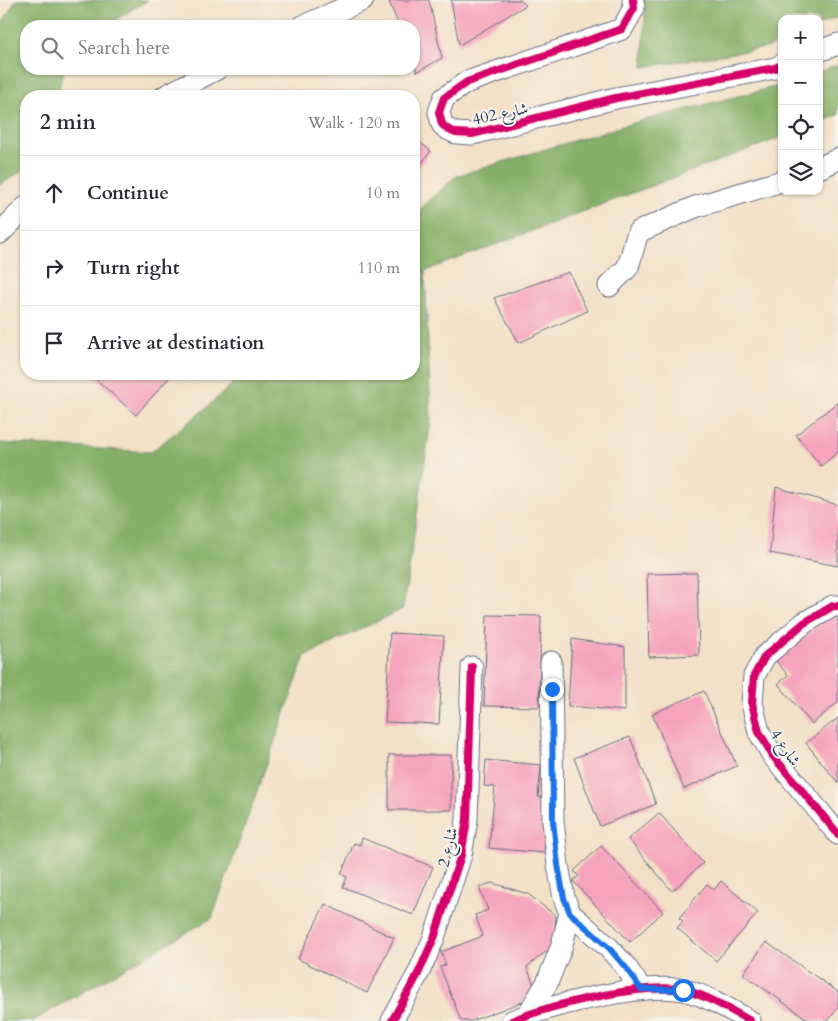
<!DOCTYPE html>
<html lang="en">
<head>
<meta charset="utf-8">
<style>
	:root { --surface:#fff; --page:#f7f7f7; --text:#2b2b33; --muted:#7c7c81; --line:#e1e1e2 }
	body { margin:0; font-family:Cardo,Amiri,serif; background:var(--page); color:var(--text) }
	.controls { position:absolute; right:15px; top:15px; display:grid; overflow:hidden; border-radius:10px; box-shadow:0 1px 4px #0004 }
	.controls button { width:45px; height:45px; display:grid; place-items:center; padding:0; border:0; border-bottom:1px solid var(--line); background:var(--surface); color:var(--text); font:25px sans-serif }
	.stop { position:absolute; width:15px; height:15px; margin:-11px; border:4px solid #1a73e8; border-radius:50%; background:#fff }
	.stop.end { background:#1a73e8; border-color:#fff; box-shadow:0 1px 5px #0008 }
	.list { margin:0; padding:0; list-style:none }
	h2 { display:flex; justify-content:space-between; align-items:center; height:65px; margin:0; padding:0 20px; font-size:21px }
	h2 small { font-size:16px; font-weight:400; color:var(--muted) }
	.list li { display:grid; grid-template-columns:32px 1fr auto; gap:15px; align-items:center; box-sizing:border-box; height:75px; padding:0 20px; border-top:1px solid var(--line) }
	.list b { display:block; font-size:19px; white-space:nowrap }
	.list em { font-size:16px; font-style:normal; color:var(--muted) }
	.icon { flex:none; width:28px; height:28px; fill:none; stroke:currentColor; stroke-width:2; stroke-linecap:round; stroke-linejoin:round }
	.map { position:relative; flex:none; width:838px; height:1021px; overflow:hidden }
	.search { position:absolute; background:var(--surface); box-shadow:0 1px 4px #0004; left:20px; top:20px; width:400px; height:55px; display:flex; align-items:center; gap:12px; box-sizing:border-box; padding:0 18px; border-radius:20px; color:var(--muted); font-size:19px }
	.panel { position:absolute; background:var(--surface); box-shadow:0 1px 4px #0004; left:20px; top:90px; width:400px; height:290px; border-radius:20px }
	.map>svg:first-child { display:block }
</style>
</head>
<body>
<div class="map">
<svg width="838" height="1021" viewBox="0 0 838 1021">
	<rect width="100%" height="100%" fill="#f7f3e8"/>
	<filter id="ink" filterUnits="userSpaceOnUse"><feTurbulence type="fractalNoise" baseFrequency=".02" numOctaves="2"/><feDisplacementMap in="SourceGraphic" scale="10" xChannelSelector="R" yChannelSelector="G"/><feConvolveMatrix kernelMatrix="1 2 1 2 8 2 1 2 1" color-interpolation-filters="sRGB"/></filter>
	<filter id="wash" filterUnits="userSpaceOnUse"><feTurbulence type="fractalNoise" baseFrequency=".0096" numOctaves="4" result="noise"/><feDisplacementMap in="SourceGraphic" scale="20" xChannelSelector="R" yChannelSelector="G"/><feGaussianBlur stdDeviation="1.12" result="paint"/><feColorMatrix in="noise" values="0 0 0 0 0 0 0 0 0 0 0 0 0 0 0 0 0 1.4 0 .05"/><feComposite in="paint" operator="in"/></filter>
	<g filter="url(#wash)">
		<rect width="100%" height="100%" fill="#f3e1c7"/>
		<g fill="#86b067" stroke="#507062">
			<polygon points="16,0 148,0 105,26 26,26 26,69 64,69 57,96 26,96 26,168 0,185 0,27"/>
			<polygon points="642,0 838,0 838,17 819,25 819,19 782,19 782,41 766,48 643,67 645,9"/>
			<polygon points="838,65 838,115 819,123 819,72"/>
			<polygon points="782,85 782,137 425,271 431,420 403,609 305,656 212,918 33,1021 0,1021 0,443 151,452 205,409 243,374 414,374 414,215 456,176 633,123"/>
		</g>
		<g id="blocks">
			<g fill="#f6a4bd">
				<polygon points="396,0 429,0 442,58 417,72 414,64 414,26 399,26 389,2"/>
				<polygon points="451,0 520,0 526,5 459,45"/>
				<polygon points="414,137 431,151 414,173"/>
				<polygon points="569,272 587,311 519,343 494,298"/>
				<polygon points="90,374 165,374 169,378 136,415"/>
				<polygon points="838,402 838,452 821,466 796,435"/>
				<polygon points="776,487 838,505 838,566 770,553"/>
				<polygon points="697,573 699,655 649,657 647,574"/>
				<polygon points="833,612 838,618 838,702 812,724 778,684 788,675 776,661"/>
				<polygon points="487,615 541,616 539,707 484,706"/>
				<polygon points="390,633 444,636 439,724 385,722"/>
				<polygon points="572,639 625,647 625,711 568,706"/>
				<polygon points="704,691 737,766 684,789 652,714"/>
				<polygon points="838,718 838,783 806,743"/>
				<polygon points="630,737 656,804 600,826 574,758"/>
				<rect x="389" y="755" width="62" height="55"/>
				<polygon points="486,760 541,765 538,797 549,798 544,853 489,848 495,787 484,786"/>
				<polygon points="659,813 703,863 672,891 628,839"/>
				<polygon points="362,838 433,867 413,915 343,887 347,877 341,874 354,843 360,845"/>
				<polygon points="601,846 663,912 630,942 573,881 579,876 574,871"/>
				<polygon points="721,881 758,913 716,961 677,928 683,921 679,918 707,884 714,890"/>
				<polygon points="492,883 528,894 556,916 553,946 527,967 538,996 471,1021 461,1021 440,967 446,965 441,952 483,936 475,915 488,910 479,887"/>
				<polygon points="325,904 394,938 367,993 298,959"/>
				<polygon points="766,942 838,992 838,1008 828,1021 810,1021 743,974"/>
			</g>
		</g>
	</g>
	<g filter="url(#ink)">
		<use href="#blocks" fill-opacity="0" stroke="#676d83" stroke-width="1"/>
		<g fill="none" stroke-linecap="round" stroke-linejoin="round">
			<defs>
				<g id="minor">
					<polyline points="633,0 634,8 622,29 467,82 444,98 439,112 442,124 447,129 456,133 472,134 616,98 775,68 782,65"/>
					<polyline points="303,26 363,0"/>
					<polyline points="819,51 838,44"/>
					<polyline points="165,96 217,69"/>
					<polyline points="819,168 838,159"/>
					<polyline points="0,233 26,207"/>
					<polyline points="609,286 628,267 638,232 695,207 782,181"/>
					<polyline points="838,606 833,606 804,623 765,656 754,676 752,703 759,732 773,756 838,834"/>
					<polyline points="551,662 553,821 558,865 564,898 570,913 609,948 626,967 641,989"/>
					<polyline points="528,1014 547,983 561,948 570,913"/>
					<polyline points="392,1021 418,974 434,938 461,855 467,820 472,667"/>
					<path d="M 512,1021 C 550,1005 644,982 684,990 C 708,996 729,1009 750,1021"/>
				</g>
			</defs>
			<use href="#minor" stroke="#676d83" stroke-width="23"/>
			<use href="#minor" stroke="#fff" stroke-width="21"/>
			<defs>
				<g id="cycleway">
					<polyline points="633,0 634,8 622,29 467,82 444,98 439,112 442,124 447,129 456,133 472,134 616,98 775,68 782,65"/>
					<polyline points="838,606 833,606 804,623 765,656 754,676 752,703 759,732 773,756 838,834"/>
					<polyline points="392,1021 418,974 434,938 461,855 467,820 472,667"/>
					<path d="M 512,1021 C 550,1005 644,982 684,990 C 708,996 729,1009 750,1021"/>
				</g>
			</defs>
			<use href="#cycleway" stroke="#f7f3e8" stroke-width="11"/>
			<use href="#cycleway" stroke="#d6006c" stroke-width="8"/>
		</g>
	</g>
	<g fill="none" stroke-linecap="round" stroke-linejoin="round" filter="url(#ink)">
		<polyline stroke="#1a73e8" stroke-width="6" points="552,689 553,821 558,865 564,898 570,913 609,948 626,968 641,989 683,990"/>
	</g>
	<g text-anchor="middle" stroke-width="4" stroke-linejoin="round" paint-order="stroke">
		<g font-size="16" fill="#1b2f5e" stroke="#f7f3e8">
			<text transform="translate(500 113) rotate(-12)" y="6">شارع 402</text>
			<text transform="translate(786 747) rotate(56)" y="6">شارع 4</text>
			<text transform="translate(447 847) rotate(-76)" y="6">شارع 2</text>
		</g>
	</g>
</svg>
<div class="controls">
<button>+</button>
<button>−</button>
<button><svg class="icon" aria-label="locate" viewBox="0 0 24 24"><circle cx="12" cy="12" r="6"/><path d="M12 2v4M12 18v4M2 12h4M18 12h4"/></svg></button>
<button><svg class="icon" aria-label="layers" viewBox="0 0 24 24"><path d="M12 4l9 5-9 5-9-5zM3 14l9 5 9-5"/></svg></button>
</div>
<div class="stop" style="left:683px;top:990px"></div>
<div class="stop end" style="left:552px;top:689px"></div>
<div class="search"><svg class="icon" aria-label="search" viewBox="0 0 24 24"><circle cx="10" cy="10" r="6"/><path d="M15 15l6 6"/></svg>Search here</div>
<section class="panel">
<h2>2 min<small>Walk · 120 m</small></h2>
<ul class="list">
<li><svg class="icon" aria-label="ahead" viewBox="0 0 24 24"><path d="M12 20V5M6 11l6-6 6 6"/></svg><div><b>Continue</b></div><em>10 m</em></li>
<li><svg class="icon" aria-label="right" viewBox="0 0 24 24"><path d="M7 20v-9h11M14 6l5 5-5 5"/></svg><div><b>Turn right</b></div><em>110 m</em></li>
<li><svg class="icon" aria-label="arrive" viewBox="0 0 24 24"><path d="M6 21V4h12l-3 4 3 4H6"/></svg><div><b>Arrive at destination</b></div></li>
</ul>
</section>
</div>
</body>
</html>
